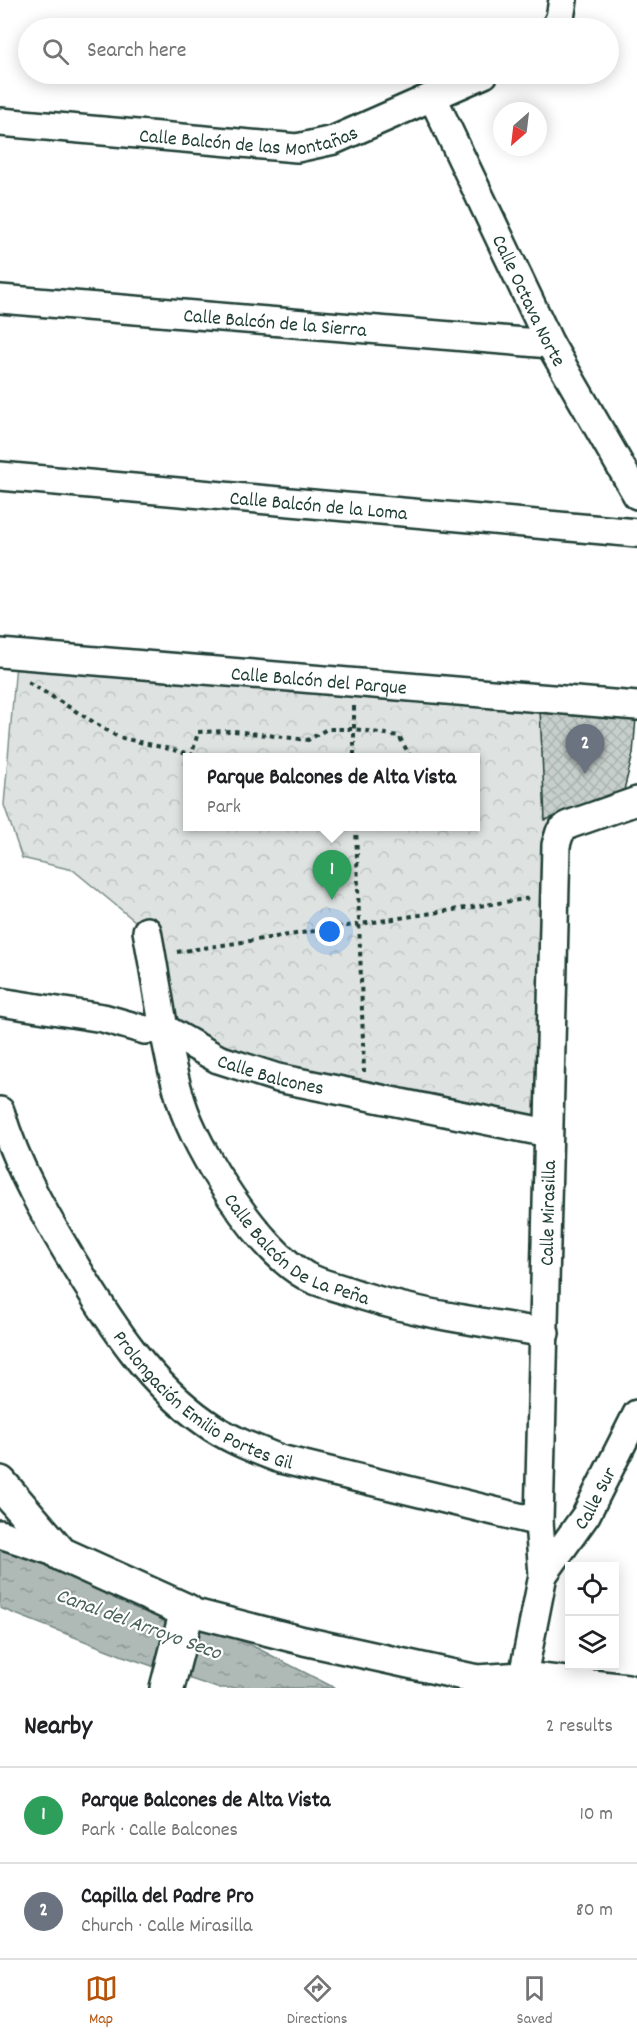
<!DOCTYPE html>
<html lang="en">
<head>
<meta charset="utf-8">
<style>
	:root { --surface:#fff; --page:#f2f2f2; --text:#202124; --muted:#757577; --line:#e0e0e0; --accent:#b45309 }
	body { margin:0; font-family:Dekko,sans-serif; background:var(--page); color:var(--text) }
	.controls { position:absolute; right:18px; bottom:18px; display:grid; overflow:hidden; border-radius:0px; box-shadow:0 3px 15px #0003 }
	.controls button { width:54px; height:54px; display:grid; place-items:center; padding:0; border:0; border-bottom:2px solid var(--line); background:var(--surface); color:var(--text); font:30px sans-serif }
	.compass { position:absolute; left:493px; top:102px; width:54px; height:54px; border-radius:50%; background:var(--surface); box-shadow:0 3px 15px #0003; rotate:208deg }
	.you { position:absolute; left:330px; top:932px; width:21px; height:21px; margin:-15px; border:4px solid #fff; border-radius:50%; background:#1a73e8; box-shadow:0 0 0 9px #1a73e833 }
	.badge { display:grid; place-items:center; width:39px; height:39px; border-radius:50%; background:var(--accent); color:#fff; font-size:20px; font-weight:700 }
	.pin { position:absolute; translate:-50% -50px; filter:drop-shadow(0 2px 3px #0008) }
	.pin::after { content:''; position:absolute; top:32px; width:21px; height:18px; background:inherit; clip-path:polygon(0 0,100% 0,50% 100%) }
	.popup { position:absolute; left:183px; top:753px; width:297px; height:78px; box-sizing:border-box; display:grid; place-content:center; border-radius:0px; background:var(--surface); filter:drop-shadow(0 2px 4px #0005); font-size:20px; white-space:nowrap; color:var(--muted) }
	.popup b { font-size:22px; color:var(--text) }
	.popup::after { content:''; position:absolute; left:50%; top:100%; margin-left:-12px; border:12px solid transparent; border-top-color:var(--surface) }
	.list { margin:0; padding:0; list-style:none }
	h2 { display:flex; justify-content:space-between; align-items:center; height:78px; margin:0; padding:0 24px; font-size:26px }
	h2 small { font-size:20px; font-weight:400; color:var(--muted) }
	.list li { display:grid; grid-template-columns:39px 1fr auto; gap:18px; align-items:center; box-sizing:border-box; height:96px; padding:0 24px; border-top:2px solid var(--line) }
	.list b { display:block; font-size:22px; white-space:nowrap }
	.list p { margin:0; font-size:20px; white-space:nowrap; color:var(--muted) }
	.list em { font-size:20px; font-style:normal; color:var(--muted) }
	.icon { flex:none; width:33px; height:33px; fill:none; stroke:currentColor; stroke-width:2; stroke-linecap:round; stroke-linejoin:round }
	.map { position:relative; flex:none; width:637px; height:1688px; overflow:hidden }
	.search { position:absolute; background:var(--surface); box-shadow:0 3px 15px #0003; left:18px; right:18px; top:18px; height:66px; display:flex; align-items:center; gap:15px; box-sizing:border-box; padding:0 21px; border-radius:33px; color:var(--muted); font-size:22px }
	.sheet { height:270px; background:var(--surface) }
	nav { display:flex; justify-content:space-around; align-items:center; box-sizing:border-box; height:84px; border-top:2px solid var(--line); background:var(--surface); font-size:16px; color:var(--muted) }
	nav a { display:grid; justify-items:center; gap:3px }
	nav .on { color:var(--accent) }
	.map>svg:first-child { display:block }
</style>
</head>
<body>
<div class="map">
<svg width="637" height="1688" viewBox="0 0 637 1688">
	<defs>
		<pattern id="forest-crowns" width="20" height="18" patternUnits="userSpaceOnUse" patternTransform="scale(1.5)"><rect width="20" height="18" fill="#dee3e2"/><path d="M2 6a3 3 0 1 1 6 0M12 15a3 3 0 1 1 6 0" fill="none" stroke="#bec4c2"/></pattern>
		<pattern id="water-ripples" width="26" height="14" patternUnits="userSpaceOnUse" patternTransform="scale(1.5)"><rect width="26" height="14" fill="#afbab7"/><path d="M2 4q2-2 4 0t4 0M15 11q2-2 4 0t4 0" fill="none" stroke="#8e9896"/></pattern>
		<pattern id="building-cross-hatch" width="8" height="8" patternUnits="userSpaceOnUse" patternTransform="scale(1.5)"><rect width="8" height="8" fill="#c7cfcc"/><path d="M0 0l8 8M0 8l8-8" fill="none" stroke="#aab3b0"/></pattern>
	</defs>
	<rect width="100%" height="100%" fill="#fff"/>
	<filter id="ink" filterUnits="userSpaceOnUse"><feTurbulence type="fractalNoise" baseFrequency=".0167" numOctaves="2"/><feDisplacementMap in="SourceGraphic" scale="12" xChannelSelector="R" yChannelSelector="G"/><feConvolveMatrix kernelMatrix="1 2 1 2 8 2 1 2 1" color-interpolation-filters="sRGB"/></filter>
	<g filter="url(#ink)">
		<path fill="url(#forest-crowns)" stroke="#7e908b" stroke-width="1.5" fill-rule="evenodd" d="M 16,664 L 540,709 L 557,841 L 548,1133 L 278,1078 L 165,1029 L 147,931 L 73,870 L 22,858 L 4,805 ZM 188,758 L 476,758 L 476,826 L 188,826 Z"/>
		<polygon fill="url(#water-ripples)" stroke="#758883" stroke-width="1.5" points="0,1548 91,1580 249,1644 335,1688 217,1688 123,1656 0,1608"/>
		<polygon fill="url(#building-cross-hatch)" stroke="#1f3d34" stroke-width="1.5" points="540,709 636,718 633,754 623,794 545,820"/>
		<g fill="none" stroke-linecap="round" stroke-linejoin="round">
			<defs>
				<g id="minor">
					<polyline points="555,28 560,18 563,0"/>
					<path id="s1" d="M 433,98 L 550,344 L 637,495"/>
					<path id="s2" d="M 0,122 L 297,148 L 334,140 L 484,74"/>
					<path id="s3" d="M 0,299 L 550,344"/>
					<path id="s4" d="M 0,476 L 637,533"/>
					<path id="s5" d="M 0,653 L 637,706"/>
					<path id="s6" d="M 147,931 C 158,987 164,1046 181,1101 C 197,1153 259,1250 306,1276 C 318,1283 333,1286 345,1290 C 409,1313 478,1321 545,1333"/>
					<path id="s7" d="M 0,1002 L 103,1018 L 145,1030 L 165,1029 L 218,1059 L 278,1078 L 548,1133"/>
					<path id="s8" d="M 0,1111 C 17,1168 47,1219 78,1270 C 113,1327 150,1384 206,1423 C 228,1439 255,1449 280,1459 L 539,1522"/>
					<polyline points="0,1534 61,1554"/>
					<path id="s9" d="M 543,1575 L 586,1515 L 637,1414"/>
					<polyline points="187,1611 304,1641 477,1679 523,1676 627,1688"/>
					<path id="s10" d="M 523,1676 L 543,1575 L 539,1522 L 556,845 L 560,832 L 568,825 L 637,801"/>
				</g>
				<polyline id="tertiary" points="0,1483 61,1554 187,1611 167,1688"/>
			</defs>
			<use href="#minor" stroke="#1f3d34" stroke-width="32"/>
			<use href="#tertiary" stroke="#1f3d34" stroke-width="38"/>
			<g stroke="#1f3d34" stroke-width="4" stroke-dasharray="4.5 4.5" stroke-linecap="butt">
				<polyline points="28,682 118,737 208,758"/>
				<polyline points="354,706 354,758"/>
				<polyline points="191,758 198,732 234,731 308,740 327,729 354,729 399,736 411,758"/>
				<polyline points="356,826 364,1072"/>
				<polyline points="177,952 531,898"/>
			</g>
			<use href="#minor" stroke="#fff" stroke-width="27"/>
			<use href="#tertiary" stroke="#fff" stroke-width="33"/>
		</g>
	</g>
	<g text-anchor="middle" stroke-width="4.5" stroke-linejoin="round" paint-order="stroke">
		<g font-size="20" fill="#1f3d34" stroke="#fff">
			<text dy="7" stroke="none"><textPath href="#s2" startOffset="250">Calle Balcón de las Montañas</textPath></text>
			<text dy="7" stroke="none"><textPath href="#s1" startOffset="224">Calle Octava Norte</textPath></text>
			<text dy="7" stroke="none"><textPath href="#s3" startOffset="276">Calle Balcón de la Sierra</textPath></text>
			<text dy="7" stroke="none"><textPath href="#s4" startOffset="320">Calle Balcón de la Loma</textPath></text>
			<text dy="7" stroke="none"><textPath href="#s5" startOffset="320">Calle Balcón del Parque</textPath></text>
			<text dy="7" stroke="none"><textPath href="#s7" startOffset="284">Calle Balcones</textPath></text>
			<text dy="7" stroke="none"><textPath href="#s10" startOffset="465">Calle Mirasilla</textPath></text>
			<text dy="7" stroke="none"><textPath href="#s6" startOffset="369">Calle Balcón De La Peña</textPath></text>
			<text dy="7" stroke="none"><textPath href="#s8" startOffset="363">Prolongación Emilio Portes Gil</textPath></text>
			<text dy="7" stroke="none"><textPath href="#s9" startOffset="93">Calle Sur</textPath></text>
		</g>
		<g font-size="21" font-style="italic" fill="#4a625b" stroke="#fff">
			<text transform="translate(139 1623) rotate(20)" y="7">Canal del Arroyo Seco</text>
		</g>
	</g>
</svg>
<div class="controls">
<button><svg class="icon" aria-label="locate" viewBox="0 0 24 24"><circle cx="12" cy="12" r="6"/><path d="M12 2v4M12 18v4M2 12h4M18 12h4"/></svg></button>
<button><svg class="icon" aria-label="layers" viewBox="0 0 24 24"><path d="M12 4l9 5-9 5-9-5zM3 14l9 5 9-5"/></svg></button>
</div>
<svg class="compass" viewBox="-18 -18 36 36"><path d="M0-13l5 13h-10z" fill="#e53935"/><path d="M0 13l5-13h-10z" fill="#757577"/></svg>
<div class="you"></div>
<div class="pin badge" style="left:332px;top:900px;background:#2e9e5b">1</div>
<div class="popup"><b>Parque Balcones de Alta Vista</b>Park</div>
<div class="pin badge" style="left:585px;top:774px;background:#6b7280">2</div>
<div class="search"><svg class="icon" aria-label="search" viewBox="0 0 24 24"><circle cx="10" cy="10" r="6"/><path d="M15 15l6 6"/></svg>Search here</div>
</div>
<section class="sheet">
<h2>Nearby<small>2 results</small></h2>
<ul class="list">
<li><span class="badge" style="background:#2e9e5b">1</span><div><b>Parque Balcones de Alta Vista</b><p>Park · Calle Balcones</p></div><em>10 m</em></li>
<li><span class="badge" style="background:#6b7280">2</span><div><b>Capilla del Padre Pro</b><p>Church · Calle Mirasilla</p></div><em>80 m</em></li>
</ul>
</section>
<nav>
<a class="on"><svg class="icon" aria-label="map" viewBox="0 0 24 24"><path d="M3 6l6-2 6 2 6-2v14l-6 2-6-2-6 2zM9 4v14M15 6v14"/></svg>Map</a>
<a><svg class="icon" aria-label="directions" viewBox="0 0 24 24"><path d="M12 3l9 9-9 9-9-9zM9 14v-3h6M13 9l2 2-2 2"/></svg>Directions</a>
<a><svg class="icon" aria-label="saved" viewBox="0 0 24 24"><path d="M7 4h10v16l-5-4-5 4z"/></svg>Saved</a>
</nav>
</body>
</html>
